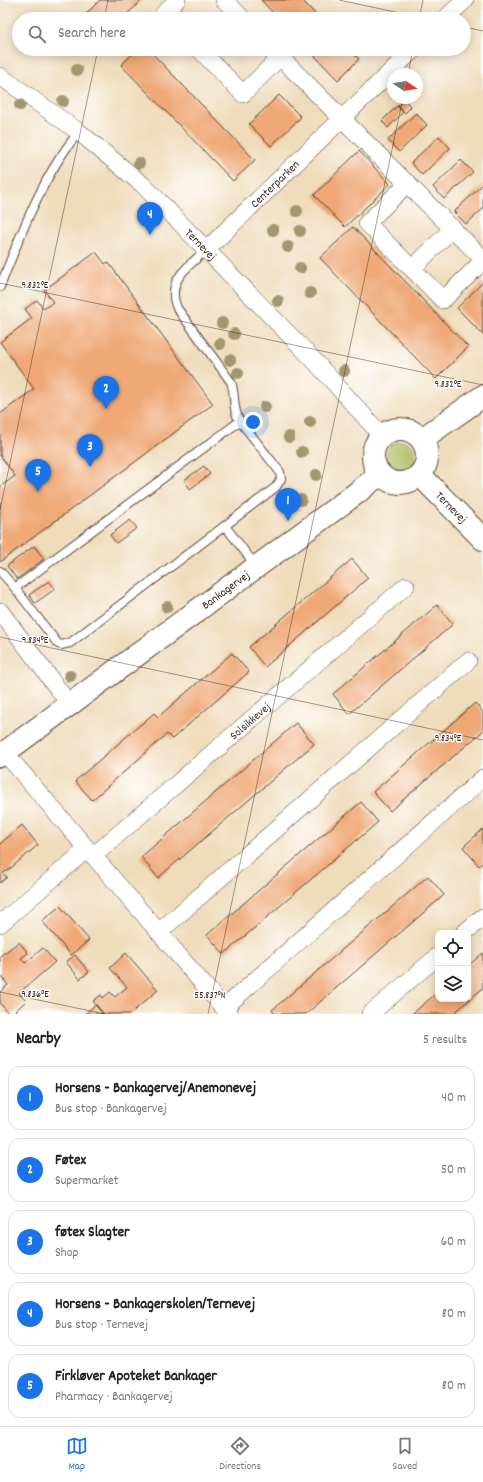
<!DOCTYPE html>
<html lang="en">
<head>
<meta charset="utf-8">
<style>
	:root { --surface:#fff; --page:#f2f2f2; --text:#222; --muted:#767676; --line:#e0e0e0; --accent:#1a73e8 }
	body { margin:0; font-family:Dekko,sans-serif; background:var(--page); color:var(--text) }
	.controls { position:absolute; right:12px; bottom:12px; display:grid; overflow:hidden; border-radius:8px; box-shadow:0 2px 10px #0003 }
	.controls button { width:36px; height:36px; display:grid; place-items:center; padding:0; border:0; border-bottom:1px solid var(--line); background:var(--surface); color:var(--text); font:20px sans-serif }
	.compass { position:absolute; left:387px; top:68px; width:36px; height:36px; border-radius:50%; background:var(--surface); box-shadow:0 2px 10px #0003; rotate:102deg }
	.you { position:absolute; left:253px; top:422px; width:14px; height:14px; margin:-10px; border:3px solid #fff; border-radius:50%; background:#1a73e8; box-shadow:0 0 0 6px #1a73e833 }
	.badge { display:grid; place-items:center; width:26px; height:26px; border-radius:50%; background:var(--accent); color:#fff; font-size:13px; font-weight:700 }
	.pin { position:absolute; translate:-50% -33px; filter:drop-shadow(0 1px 2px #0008) }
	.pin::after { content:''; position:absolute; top:21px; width:14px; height:12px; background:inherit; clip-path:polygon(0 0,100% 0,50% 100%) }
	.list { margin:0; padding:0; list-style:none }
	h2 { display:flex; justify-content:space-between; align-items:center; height:52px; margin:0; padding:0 16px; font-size:17px }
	h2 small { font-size:13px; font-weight:400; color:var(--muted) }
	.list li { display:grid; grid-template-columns:26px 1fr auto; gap:12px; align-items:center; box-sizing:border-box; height:64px; margin:0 8px 8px; padding:0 8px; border:1px solid var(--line); border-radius:12px }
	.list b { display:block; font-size:15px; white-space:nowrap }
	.list p { margin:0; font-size:13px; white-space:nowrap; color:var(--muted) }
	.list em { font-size:13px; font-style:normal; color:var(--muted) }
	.icon { flex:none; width:22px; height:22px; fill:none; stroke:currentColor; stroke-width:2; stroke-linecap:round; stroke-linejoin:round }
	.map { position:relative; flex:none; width:483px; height:1014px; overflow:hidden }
	.search { position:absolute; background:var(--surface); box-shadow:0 2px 10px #0003; left:12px; right:12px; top:12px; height:44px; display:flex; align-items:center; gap:10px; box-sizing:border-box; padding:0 14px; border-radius:22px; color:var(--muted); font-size:15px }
	.sheet { height:412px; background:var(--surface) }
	nav { display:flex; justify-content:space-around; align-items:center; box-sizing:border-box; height:56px; border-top:1px solid var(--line); background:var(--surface); font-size:11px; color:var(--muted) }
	nav a { display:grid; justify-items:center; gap:2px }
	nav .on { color:var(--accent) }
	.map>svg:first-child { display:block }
</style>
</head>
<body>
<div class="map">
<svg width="483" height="1014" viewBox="0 0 483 1014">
	<rect width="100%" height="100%" fill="#fff"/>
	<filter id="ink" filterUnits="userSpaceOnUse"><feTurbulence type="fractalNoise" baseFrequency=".025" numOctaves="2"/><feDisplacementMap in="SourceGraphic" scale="8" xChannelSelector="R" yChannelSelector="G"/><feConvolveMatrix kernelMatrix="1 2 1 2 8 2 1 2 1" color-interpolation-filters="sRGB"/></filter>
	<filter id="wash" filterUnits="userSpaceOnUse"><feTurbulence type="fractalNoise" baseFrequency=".012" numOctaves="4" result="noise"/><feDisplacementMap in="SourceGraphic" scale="16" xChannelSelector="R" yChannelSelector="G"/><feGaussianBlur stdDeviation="0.9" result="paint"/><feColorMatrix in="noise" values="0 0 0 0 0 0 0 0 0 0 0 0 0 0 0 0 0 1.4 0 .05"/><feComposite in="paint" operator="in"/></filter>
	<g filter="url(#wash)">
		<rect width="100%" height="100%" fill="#efdcbb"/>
		<circle fill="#aebe61" stroke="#747440" cx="401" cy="456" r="15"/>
		<g id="blocks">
			<g fill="#efa876">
				<polygon points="100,0 142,0 122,19 81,19"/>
				<polygon points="261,0 302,0 320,19 279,19"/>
				<polygon points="138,49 148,49 255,160 233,181 121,65"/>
				<polygon points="308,49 349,49 359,59 338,80"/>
				<polygon points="279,95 301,117 271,146 249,124"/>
				<polygon points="405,100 411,107 405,113 398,106"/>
				<polygon points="397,106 403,112 388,128 382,121"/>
				<polygon points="416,113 427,125 399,152 388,140"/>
				<polygon points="439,136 450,148 422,175 411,163"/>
				<polygon points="359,151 390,184 345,227 314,195"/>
				<polygon points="461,160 473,172 444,199 433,187"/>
				<polygon points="483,184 483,209 466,224 454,212"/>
				<polygon points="353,227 468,347 436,379 320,258"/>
				<polygon points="96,252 105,264 108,262 213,404 0,562 0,487 15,476 0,455 0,414 34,389 0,342 32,318 25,309 37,300 44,309 53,302 44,290"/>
				<polygon points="483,282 483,335 457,308"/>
				<polygon points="204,466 210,474 190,489 184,480"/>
				<polygon points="130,520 137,528 116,543 110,535"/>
				<polygon points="34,546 44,559 17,579 7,566"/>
				<polygon points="352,559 368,578 265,667 249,647"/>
				<polygon points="49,581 55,589 35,603 29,595"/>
				<polygon points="437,605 453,624 349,714 333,694"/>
				<polygon points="232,653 249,672 172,739 167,734 92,800 75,781 154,713 158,717"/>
				<polygon points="475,703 483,712 483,731 390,811 373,792"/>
				<polygon points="296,723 314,744 158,878 141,857"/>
				<polygon points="361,802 378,822 224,954 207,935"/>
				<polygon points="22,825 38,845 6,872 6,871 3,873 7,877 0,883 0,844"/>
				<polygon points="483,829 483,863 479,866 463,847"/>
				<polygon points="428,876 444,895 306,1014 275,1014 272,1010"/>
				<polygon points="60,906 89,940 71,955 42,921"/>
				<polygon points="19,942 28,953 21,958 25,963 43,948 55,962 19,993 26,1001 12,1014 9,1014 0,1003 0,992 8,985 0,975 0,956"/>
				<polygon points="126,953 158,990 130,1014 104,1014 93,1001 101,995 103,998 110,992 115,997 127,987 110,968"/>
				<polygon points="483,953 483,988 453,1014 412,1014 438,992 438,999 468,999 468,966"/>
				<polygon points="75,955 89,972 80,979 66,962"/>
				<polygon points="95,1005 103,1014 85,1014"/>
			</g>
		</g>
	</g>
	<g filter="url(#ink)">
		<use href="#blocks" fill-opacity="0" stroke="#564536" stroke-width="1"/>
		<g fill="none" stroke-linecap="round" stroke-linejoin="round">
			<defs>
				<g id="lane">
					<path d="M 207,249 C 189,266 165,280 177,308 L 231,382 C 236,395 232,411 240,421 L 280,472 L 281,479 L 276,487 L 70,643 L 61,645 L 58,644 L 15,588 L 240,421"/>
					<path d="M 0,287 C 20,236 43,174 79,132"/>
					<polyline points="225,526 256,566"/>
					<polyline points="0,571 15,588"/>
				</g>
				<g id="street">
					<polyline points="224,0 243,19"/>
					<polyline points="169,19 164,13 177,0"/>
					<polyline points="445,19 465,0"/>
					<polyline points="199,49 243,94 280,57"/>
					<polyline points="272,49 483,259"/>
					<path id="s1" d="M 0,76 L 79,132 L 143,185 L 311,357 L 382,436"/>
					<polyline points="408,183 367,223 443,300 483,261"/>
					<path id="s2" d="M 207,249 L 414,49"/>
					<polyline points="412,269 453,228"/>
					<polyline points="0,611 70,705"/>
					<polyline points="5,753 229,1014"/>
					<path id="s3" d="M 93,856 L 406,586"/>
					<polyline points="0,924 87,849"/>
					<polyline points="159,932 468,661"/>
					<polyline points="464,933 483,917"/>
					<polyline points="224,1008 483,778"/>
					<polyline points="370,1014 438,956"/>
				</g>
				<g id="secondary">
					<circle cx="400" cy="456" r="27"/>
					<polyline points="422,439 483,396"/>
					<path id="s4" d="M 420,475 L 483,539"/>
					<path id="s5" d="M 0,756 L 358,492 L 380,474"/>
				</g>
			</defs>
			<use href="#lane" stroke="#564536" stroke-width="10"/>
			<use href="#street" stroke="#564536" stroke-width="18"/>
			<use href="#secondary" stroke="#564536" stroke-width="24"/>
			<use href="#lane" stroke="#fff" stroke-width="8"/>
			<use href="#street" stroke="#fff" stroke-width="17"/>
			<use href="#secondary" stroke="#fff" stroke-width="22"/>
		</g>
		<g fill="#a29771">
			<circle cx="77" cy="70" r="6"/>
			<circle cx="63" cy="101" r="6"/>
			<circle cx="20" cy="105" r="6"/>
			<circle cx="139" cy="163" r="6"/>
			<circle cx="297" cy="211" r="6"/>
			<circle cx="273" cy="230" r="6"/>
			<circle cx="300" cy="231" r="6"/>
			<circle cx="288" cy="247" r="6"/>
			<circle cx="300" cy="268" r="6"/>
			<circle cx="310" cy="293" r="6"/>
			<circle cx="278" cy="301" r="6"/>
			<circle cx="222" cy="323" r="6"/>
			<circle cx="234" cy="334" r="6"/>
			<circle cx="220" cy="344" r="6"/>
			<circle cx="230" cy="360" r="6"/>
			<circle cx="344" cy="371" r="6"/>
			<circle cx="238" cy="373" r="6"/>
			<circle cx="265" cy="407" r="6"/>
			<circle cx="310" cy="422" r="6"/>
			<circle cx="289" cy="437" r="6"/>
			<circle cx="302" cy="452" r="6"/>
			<circle cx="316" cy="475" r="6"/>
			<circle cx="301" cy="500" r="6"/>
			<circle cx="167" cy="607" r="6"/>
			<circle cx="70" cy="676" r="6"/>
		</g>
	</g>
	<path fill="none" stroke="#3b2a1e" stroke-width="1" stroke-opacity="0.45" d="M 339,0 L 428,19M 104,19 L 108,0M 419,19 L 423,0M 464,27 L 483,31M 408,74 L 413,49M 0,283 L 483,385M 0,510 L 98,49M 0,637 L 483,740M 0,992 L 105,1014M 208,1014 L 403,98"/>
	<g text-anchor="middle" stroke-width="3" stroke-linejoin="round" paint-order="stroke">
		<g font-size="12" fill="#3b2a1e" stroke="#fff">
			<text dy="4" stroke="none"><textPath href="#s2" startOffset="94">Centerparken</textPath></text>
			<text dy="4" stroke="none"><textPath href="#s1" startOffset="263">Ternevej</textPath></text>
			<text dy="4" stroke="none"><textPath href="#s4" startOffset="45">Ternevej</textPath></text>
			<text dy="4" stroke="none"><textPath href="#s5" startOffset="280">Bankagervej</textPath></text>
			<text dy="4" stroke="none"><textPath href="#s3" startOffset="207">Solsikkevej</textPath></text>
		</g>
	</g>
	<g font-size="10" text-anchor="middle" fill="#3b2a1e" stroke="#fff" stroke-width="3" stroke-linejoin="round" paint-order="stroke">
		<text x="35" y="288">9.832°E</text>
		<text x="448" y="387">9.832°E</text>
		<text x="35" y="643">9.834°E</text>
		<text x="448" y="741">9.834°E</text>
		<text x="35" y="997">9.836°E</text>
		<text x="210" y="998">55.837°N</text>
	</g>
</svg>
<div class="controls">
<button><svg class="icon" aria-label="locate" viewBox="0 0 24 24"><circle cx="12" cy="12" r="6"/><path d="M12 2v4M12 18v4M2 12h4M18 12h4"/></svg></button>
<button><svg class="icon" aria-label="layers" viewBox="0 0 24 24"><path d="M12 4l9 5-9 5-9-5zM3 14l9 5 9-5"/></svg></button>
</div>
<svg class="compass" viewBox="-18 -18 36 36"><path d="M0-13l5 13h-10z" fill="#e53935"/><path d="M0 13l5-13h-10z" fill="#767676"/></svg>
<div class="you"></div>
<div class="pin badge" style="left:288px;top:521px">1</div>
<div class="pin badge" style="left:106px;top:409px">2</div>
<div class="pin badge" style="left:90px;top:467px">3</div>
<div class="pin badge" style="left:150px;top:235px">4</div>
<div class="pin badge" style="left:38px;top:492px">5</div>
<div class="search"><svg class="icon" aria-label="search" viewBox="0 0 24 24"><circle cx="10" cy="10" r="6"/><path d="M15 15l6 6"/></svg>Search here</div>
</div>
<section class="sheet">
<h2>Nearby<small>5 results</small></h2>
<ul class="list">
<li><span class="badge">1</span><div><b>Horsens - Bankagervej/Anemonevej</b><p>Bus stop · Bankagervej</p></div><em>40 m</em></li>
<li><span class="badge">2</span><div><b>Føtex</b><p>Supermarket</p></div><em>50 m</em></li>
<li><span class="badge">3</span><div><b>føtex Slagter</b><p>Shop</p></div><em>60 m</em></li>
<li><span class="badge">4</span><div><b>Horsens - Bankagerskolen/Ternevej</b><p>Bus stop · Ternevej</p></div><em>80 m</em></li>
<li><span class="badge">5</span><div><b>Firkløver Apoteket Bankager</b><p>Pharmacy · Bankagervej</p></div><em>80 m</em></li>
</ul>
</section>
<nav>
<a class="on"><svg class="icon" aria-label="map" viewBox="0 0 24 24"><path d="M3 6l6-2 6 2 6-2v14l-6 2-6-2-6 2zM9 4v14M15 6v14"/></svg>Map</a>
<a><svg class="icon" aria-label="directions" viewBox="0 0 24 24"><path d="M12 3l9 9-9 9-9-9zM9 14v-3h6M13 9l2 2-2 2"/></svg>Directions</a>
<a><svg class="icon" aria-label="saved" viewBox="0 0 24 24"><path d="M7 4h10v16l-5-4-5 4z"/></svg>Saved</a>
</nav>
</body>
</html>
